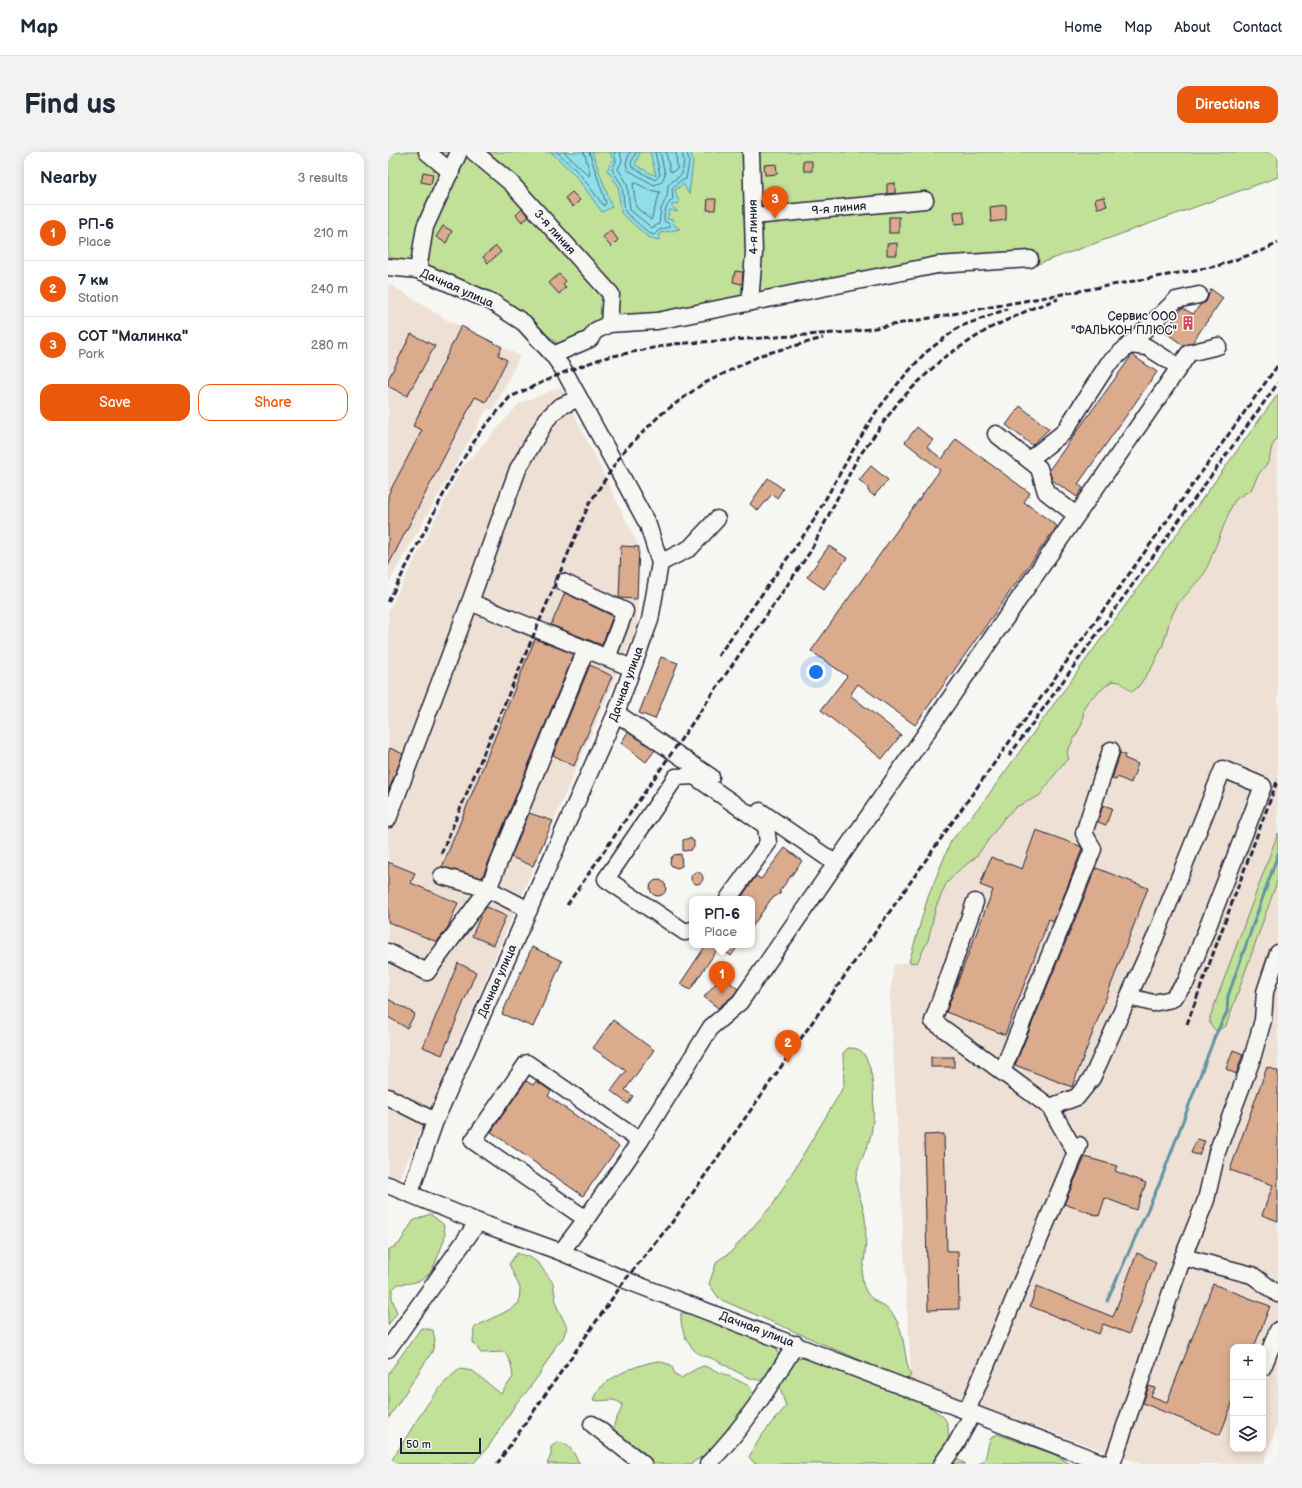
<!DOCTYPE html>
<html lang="en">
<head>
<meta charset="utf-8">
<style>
	:root { --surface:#fff; --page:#f2f2f3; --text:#1f2937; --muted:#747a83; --line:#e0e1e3; --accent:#ea580c }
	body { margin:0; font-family:"Balsamiq Sans",sans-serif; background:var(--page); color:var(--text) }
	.controls { position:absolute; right:12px; bottom:12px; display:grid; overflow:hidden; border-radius:8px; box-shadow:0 2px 10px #0003 }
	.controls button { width:36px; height:36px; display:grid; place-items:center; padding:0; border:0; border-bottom:1px solid var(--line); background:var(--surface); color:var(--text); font:20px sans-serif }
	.scale { position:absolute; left:12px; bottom:10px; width:81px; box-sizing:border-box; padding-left:4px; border:2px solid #22223b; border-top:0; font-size:11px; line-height:14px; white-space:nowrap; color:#22223b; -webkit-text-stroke:3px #f6f6f2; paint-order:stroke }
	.you { position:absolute; left:428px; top:520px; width:14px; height:14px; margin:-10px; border:3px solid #fff; border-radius:50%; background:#1a73e8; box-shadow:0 0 0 6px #1a73e833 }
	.badge { display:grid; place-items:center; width:26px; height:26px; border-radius:50%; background:var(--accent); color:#fff; font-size:13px; font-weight:700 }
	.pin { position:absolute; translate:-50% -33px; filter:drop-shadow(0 1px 2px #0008) }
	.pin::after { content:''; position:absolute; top:21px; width:14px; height:12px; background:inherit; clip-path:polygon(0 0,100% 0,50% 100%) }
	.popup { position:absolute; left:301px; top:744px; width:66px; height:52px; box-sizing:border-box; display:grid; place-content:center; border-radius:8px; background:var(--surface); filter:drop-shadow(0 1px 3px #0005); font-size:13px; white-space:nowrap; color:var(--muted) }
	.popup b { font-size:15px; color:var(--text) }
	.popup::after { content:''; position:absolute; left:50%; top:100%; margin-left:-8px; border:8px solid transparent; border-top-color:var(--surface) }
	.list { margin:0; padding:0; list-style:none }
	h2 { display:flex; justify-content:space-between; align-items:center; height:52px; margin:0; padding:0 16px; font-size:17px }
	h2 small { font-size:13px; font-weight:400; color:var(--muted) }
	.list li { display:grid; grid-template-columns:26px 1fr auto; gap:12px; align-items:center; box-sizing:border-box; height:56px; padding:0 16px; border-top:1px solid var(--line) }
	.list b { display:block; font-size:15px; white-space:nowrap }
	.list p { margin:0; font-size:13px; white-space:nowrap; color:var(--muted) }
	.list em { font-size:13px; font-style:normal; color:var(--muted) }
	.actions { display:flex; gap:8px; padding:12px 16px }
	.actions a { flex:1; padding:9px 0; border:1px solid var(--accent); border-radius:12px; text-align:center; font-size:14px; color:var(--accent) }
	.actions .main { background:var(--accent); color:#fff }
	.icon { flex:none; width:22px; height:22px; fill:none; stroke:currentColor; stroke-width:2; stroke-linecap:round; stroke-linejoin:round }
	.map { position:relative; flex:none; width:890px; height:1312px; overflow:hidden; border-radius:12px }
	header { display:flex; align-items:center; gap:24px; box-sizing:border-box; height:56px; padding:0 20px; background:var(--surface); border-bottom:1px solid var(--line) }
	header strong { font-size:19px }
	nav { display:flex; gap:22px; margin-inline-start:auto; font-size:14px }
	.intro { display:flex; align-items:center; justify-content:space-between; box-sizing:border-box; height:96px; padding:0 24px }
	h1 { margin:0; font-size:28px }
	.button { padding:10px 18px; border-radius:12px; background:var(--accent); color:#fff; font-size:14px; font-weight:700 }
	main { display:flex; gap:24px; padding:0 24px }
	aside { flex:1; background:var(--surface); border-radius:12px; box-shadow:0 2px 10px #0003 }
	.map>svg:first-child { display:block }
</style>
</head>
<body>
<header>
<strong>Map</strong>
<nav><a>Home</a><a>Map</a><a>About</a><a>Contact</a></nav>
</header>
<div class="intro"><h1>Find us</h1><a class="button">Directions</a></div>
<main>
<aside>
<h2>Nearby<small>3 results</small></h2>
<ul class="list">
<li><span class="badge">1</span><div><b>РП-6</b><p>Place</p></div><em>210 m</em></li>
<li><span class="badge">2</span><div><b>7 км</b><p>Station</p></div><em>240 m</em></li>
<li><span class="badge">3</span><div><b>СОТ &quot;Малинка&quot;</b><p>Park</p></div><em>280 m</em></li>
</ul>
<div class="actions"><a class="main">Save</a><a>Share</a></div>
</aside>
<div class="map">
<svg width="890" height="1312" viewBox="0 0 890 1312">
	<rect width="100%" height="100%" fill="#f6f6f2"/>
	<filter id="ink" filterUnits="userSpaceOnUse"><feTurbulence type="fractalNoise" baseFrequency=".025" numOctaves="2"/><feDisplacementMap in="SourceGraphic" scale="8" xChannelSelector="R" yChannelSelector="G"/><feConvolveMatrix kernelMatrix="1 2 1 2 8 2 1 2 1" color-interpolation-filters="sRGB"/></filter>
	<g filter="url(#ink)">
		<g fill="#eee0d4" fill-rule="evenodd">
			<polygon points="0,131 57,167 132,204 105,258 99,257 0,432"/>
			<polygon points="173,235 251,395 249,475 13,1024 7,1028 0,1025 0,460 73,317 132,251"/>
			<path d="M 890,284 L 890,1271 L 875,1312 L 753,1312 L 518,1228 L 523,1224 L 502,842 L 506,813 L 521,810 L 529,811 L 537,796 L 550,747 L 563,725 L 588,705 L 617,665 L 628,655 L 644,648 L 656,638 L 681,607 L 679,600 L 694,572 L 696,555 L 701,547 L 724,529 L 732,530 L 737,536 L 750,535 L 755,528 L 775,493 L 782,468 L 789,453 L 818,421 L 844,353 L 849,346 L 863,338 L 870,323 L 881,309 L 884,294 ZM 845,1195 L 875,1195 L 875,1297 L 845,1297 Z"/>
		</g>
		<g fill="#c1e098" stroke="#72816a">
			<polygon points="0,0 890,0 890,25 650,112 551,122 230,175 215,185 182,201 108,143 43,115 0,109"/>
			<polygon points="890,242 890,284 884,294 881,309 870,323 863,338 849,346 844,353 817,421 789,453 782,468 775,493 764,515 750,535 744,540 732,530 724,529 701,548 696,555 694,572 679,600 681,607 675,612 651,644 628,655 617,665 588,705 569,720 558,732 548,755 540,788 529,811 521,810 540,745 563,689 596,649"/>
			<polygon points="890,681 890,727 838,874 828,879 822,872 822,865"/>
			<path d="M 460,896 C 465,896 470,896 474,900 C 488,914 487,964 483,982 C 480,998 470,1010 468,1025 C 467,1039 476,1052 477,1066 C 478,1077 478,1089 477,1100 C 477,1111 472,1121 475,1132 C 481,1152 497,1150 506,1164 C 518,1182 515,1205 523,1224 L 518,1228 L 336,1149 L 330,1145 L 321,1132 L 329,1109 L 343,1100 L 386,1051 L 449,946 L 456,933 L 455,901 Z"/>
			<path d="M 42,1062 L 55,1072 C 59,1084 56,1088 52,1099 C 42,1125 39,1131 10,1132 L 4,1138 L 4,1146 L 9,1161 L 0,1173 L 0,1098 L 11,1092 L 25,1069 Z"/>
			<path d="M 129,1101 L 142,1105 L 151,1112 L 165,1131 L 169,1155 L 179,1175 L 175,1186 L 168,1194 L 151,1223 L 137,1242 L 129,1250 L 101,1294 L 85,1312 L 1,1312 C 22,1282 43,1238 72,1217 L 85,1219 L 113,1242 L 125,1225 L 123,1212 L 117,1200 L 93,1201 L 85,1190 L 86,1176 C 101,1166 118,1162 131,1151 L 132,1136 L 121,1112 Z"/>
			<path d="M 293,1161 L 300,1161 L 384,1194 L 389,1197 L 392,1208 C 388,1215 383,1226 374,1228 C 361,1230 336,1211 323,1206 C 318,1204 310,1203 306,1198 C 297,1189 292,1175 293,1161 Z"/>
			<polygon points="33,1176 45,1178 47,1189 44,1200 0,1267 0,1222"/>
			<path d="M 416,1206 L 536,1252 C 543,1256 552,1261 557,1267 C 567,1282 549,1299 578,1312 L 367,1312 L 361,1305 C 368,1291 376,1280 386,1268 C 390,1263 394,1260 398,1254 C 388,1227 391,1230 407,1207 Z"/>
			<path d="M 270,1209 L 283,1213 L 288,1224 L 293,1226 C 300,1222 308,1216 316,1214 C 319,1214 356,1231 361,1234 L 366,1244 L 325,1298 L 302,1312 L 265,1312 C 261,1307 258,1301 253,1298 C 244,1292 226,1287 226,1275 C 226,1266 234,1261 234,1252 C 224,1244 216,1251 205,1248 C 211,1227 250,1212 270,1209 Z"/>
			<polygon points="609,1282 666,1302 682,1312 591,1312 597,1307 602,1287"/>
			<path d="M 169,1290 C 183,1291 185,1301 192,1312 L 159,1312 L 163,1303 L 163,1295 Z"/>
		</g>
		<g fill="#8edfe7" stroke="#6393a2">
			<polygon points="163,0 204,0 224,55 214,60 188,24"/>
			<polygon points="222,0 252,0 247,13 268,24 262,0 303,0 305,10 301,42 295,32 287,38 291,51 283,53 290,60 282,58 279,67 285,68 286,73 292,77 272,81 271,88 260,85 233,61 230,33 219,18 225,8"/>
		</g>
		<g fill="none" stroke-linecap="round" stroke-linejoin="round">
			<g stroke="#4d6e80" stroke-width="1">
				<polyline points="169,0 191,21 216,54 218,51 201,0"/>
				<polyline points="176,0 201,24 202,21 196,0"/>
				<path d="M 226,0 L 228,9 L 224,18 L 234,33 L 237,60 L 261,81 L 266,83 L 271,78 L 282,75 L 281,72 L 276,69 C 275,62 279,51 285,47 L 284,36 L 292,29 L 298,27 L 301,10 L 299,0"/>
				<polyline points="232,0 234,9 230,17 239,31 242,58 264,76 271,72 273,57 279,44 280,33 294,22 296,9 294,0"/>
				<polyline points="242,0 238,11 240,18 266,33 274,30 277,22 272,0"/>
				<polyline points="248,0 243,11 244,15 267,28 272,23 267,0"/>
				<polyline points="278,0 282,19 284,20 289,17 288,0"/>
				<polygon points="248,31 261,38 272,40 263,68 248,55 245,33"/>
			</g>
			<polyline stroke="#6393a2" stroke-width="3" points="719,1149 772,1030 827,884 839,860 840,844 890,702"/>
		</g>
		<g fill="#dbab8d" stroke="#22223b">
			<polygon points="415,9 424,9 424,19 416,19"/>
			<polygon points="388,12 389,22 377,23 376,13"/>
			<polygon points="35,20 45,22 43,32 33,30"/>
			<polygon points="507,31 507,41 499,42 499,32"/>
			<polygon points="184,40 192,48 185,55 177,46"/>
			<polygon points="374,44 385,44 386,53 374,54"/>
			<polygon points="716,45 719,54 709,56 707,47"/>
			<polygon points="320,47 328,47 327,58 319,58"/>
			<polygon points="618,53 618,68 603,70 602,55"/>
			<polygon points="134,57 141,65 134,70 128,63"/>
			<polygon points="575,59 577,71 567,72 566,60"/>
			<rect x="501" y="65" width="10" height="16"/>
			<polygon points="55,74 64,79 58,91 48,85"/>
			<polygon points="223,78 230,88 223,95 215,85"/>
			<polygon points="509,91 509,103 499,103 499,92"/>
			<polygon points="108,94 113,100 100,111 95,105"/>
			<polygon points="347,119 355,120 354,132 345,130"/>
			<polygon points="171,122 178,129 175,132 178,135 171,142 161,131"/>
			<polygon points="823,137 835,146 804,191 796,194 777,180 794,156 805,162 812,153 818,150"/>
			<polygon points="73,174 114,195 110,203 119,208 98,250 87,245 0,414 0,343 34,278 25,274"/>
			<polygon points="23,182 47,194 19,244 0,234 0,228"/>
			<polygon points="744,203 769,220 690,332 695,336 689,345 664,328 661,318"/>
			<polygon points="632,254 661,277 644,293 618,273"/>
			<polygon points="529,275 545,288 539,295 554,307 568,287 642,341 636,350 669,374 527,573 470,532 462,543 513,583 494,607 433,558 459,524 423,499 552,318 517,290"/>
			<polygon points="483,314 500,328 486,344 480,339 480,336 471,328"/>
			<polygon points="380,326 395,337 389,346 384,342 370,359 362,352"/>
			<polygon points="233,394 251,395 249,447 231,446"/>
			<polygon points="441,394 459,406 436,437 419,425"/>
			<polygon points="177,441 225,464 214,493 163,473"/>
			<polygon points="147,487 186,502 94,726 54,715"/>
			<polygon points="273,505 290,511 267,567 251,561"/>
			<polygon points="202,513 224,524 186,614 165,603"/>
			<polygon points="240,580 267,598 258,610 233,591"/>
			<polygon points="2,596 15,602 0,640 0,602"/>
			<polygon points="732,601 737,603 736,606 750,612 743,631 729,625 728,628 724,627"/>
			<polygon points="715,653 724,656 718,673 710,670"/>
			<polygon points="141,661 165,669 145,714 123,705"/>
			<polygon points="648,678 692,694 694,697 666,769 661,767 617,883 558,860 605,738 592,733 603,705 634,717"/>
			<polygon points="302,686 306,689 306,694 303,698 295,699 295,688"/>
			<polygon points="397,696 414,709 391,740 393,741 383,747 364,775 364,747 352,747 368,724 373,727"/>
			<polygon points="293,702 294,714 289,716 284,714 282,711 283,706 286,703"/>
			<polygon points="0,710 27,721 23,731 70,751 60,775 49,790 0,770"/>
			<polygon points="708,716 760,736 684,935 627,913"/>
			<circle cx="309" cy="726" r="6"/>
			<circle cx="270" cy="736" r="8"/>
			<polygon points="98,755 118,764 105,793 84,784 93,763"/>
			<polygon points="318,793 351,793 343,804 331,795 302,838 292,832"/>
			<polygon points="144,795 174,809 145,875 114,862"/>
			<polygon points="70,811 88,820 54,903 35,895"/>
			<polygon points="334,824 350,837 345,844 330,856 316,845"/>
			<polygon points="0,847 27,862 19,876 0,865"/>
			<polygon points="225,868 266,898 237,938 245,944 240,952 223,939 238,919 205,896"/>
			<polygon points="845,898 855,902 848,922 838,917"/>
			<rect x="543" y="905" width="23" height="10"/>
			<polygon points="879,915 890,919 890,1069 874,1063 885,1033 842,1018"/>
			<polygon points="138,929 145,933 148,929 163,939 160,944 231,994 195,1044 103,980"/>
			<polygon points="556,982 559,1099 570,1099 571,1157 540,1158 536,983"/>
			<polygon points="809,987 817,989 811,1003 803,1001"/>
			<polygon points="697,1005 729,1014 727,1019 758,1031 748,1058 717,1046 711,1064 676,1052"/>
			<polygon points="749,1101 768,1110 741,1182 715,1172 711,1182 642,1154 649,1134 725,1165"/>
			<polygon points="825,1132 882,1154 866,1195 845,1195 845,1249 832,1283 755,1251 761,1234 767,1236 763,1244 779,1250"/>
		</g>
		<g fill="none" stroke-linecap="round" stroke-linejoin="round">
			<defs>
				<g id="minor">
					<polyline points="39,0 63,20"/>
					<polyline points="86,0 123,31 223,142 221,172"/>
					<polyline points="365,64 537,48"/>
					<polyline points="0,115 30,118 104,150 136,171 165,203 177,220 260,373 272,411 262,468 228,561 47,969 22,1041"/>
					<polyline points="30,118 37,75 71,0"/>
					<polyline points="362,150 366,101 363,0"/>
					<polyline points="741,193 788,148 811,143"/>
					<polyline points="165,203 202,187 207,179 221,172 269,169 549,113 642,107"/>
					<polyline points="608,282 651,316 658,340 688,363"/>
					<polyline points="641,308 676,280 720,212 741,193 759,195 791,215"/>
					<polyline points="272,411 302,396 329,367"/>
					<polyline points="175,430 237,459 219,506"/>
					<polyline points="82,450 244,516"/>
					<polyline points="228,561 323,625"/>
					<polyline points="372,659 447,711"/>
					<polyline points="0,667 82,450 130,317 159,267 171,255 191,246"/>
					<polyline points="54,724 100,737 141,758"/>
					<polyline points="587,750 545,869 662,955 688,1001"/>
					<polyline points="304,778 297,780 218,727 288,625 306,624 378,674 380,691 340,747"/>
					<polyline points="0,800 39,820 100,737 198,497"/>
					<polyline points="614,920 705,697 696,681 723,598"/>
					<polyline points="0,945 47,969"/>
					<polyline points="662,955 689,945 704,926 766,788 835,617 875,634 798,830 784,847 765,851 741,845"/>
					<polyline points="252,989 323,875 352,850 801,201 830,194"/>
					<polyline points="0,1033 90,1070 173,1100 237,1128 717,1312"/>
					<polyline points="173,1100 198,1067 252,989 139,911 85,989 198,1067"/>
					<polyline points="795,1105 864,1123 890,1142"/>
					<polyline points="0,1197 90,1070"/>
					<polyline points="875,1215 890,1178"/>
					<polyline points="579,1259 691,993"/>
					<polyline points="204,1272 255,1312"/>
					<path d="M 320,1312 C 355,1277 382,1234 408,1192"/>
					<polyline points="554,1312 568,1292 585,1261"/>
					<polyline points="724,1312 795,1105 818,1048 829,1000 863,910 875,868 877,840 890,801"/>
				</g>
			</defs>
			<use href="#minor" stroke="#22223b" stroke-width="19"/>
			<use href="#minor" stroke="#f6f6f2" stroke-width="16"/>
			<g stroke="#22223b" stroke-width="3" stroke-dasharray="6 3" stroke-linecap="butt">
				<polyline points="0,450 67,320 92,280 122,245 177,220 215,206 285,192 462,180 487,176 829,114 876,98 890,91"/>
				<polyline points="330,504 423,373 465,298 488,260 512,229 537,201 571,175 619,157"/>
				<polyline points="621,604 890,231"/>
				<polyline points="53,702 201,352 235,300 272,263 313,233 373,203 435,186"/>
				<polyline points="179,753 422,400 469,307 511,249 555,206 602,176 645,156 670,147"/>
				<polyline points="799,872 890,627"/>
				<polyline points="109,1312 237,1128 285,1069 575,655 890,213"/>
			</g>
		</g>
	</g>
	<defs>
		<symbol id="building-bare" viewBox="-9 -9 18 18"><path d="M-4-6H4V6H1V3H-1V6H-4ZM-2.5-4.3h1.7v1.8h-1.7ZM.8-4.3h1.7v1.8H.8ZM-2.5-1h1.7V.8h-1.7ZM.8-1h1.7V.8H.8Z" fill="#d1495b" stroke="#f6f6f2" stroke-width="2.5" paint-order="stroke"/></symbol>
	</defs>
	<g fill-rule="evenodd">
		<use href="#building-bare" x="790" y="161" width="20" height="20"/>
	</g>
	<g text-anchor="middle" stroke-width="3.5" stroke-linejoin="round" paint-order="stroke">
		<g font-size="12" fill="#22223b" stroke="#f6f6f2">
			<text transform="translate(451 56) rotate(-5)" y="4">9-я линия</text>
			<text transform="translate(365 75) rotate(-91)" y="4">4-я линия</text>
			<text transform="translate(167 80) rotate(48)" y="4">3-я линия</text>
			<text transform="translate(69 136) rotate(24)" y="4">Дачная улица</text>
			<text transform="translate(238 532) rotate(-70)" y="4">Дачная улица</text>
			<text transform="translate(109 829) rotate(-66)" y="4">Дачная улица</text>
			<text transform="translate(369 1177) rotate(21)" y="4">Дачная улица</text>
		</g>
		<g font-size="12" fill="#22223b" stroke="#f6f6f2" text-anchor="end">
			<text x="789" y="168">Сервис ООО<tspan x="789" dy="14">"ФАЛЬКОН ПЛЮС"</tspan></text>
		</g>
	</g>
</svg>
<div class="controls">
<button>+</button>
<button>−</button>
<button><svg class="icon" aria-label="layers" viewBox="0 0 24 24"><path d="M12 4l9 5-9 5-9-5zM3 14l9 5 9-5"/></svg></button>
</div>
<div class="scale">50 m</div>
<div class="you"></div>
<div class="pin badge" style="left:334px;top:842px">1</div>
<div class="popup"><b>РП-6</b>Place</div>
<div class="pin badge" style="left:400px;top:911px">2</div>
<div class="pin badge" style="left:387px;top:67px">3</div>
</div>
</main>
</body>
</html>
